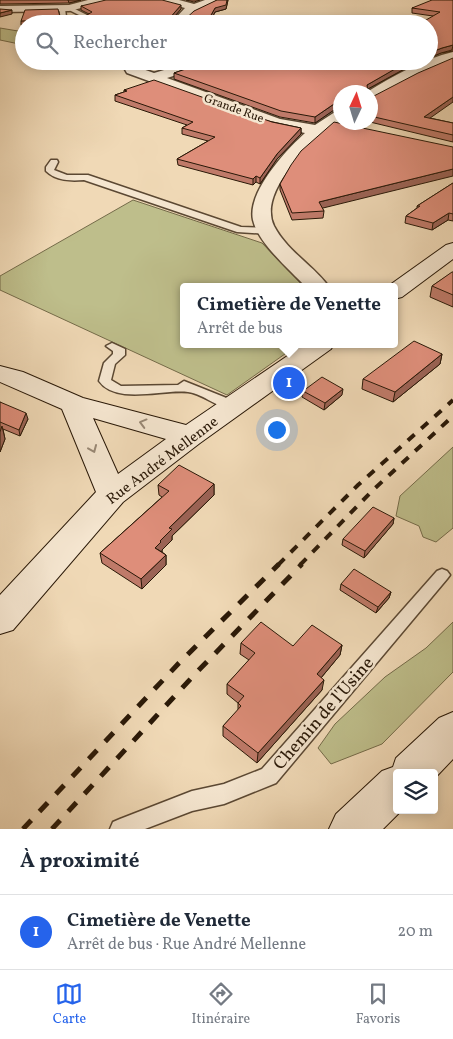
<!DOCTYPE html>
<html lang="fr">
<head>
<meta charset="utf-8">
<style>
	:root { --surface:#fff; --page:#f2f2f3; --text:#1f2937; --muted:#747a83; --line:#e0e1e3; --accent:#2563eb }
	body { margin:0; font-family:Vollkorn,serif; background:var(--page); color:var(--text) }
	.controls { position:absolute; right:15px; bottom:15px; display:grid; overflow:hidden; border-radius:5px; box-shadow:0 2px 12px #0003 }
	.controls button { width:45px; height:45px; display:grid; place-items:center; padding:0; border:0; border-bottom:1px solid var(--line); background:var(--surface); color:var(--text); font:25px sans-serif }
	.compass { position:absolute; left:333px; top:85px; width:45px; height:45px; border-radius:50%; background:var(--surface); box-shadow:0 2px 12px #0003; rotate:4deg }
	.you { position:absolute; left:276px; top:429px; width:18px; height:18px; margin:-12px; border:4px solid #fff; border-radius:50%; background:#1a73e8; box-shadow:0 0 0 8px #1a73e833 }
	.badge { display:grid; place-items:center; width:32px; height:32px; border-radius:50%; background:var(--accent); color:#fff; font-size:16px; font-weight:700 }
	.pin { position:absolute; translate:-50% -50%; border:2px solid #fff; box-shadow:0 1px 5px #0006 }
	.popup { position:absolute; left:180px; top:283px; width:218px; height:65px; box-sizing:border-box; display:grid; place-content:center; border-radius:5px; background:var(--surface); filter:drop-shadow(0 1px 4px #0005); font-size:16px; white-space:nowrap; color:var(--muted) }
	.popup b { font-size:19px; color:var(--text) }
	.popup::after { content:''; position:absolute; left:50%; top:100%; margin-left:-10px; border:10px solid transparent; border-top-color:var(--surface) }
	.list { margin:0; padding:0; list-style:none }
	h2 { display:flex; justify-content:space-between; align-items:center; height:65px; margin:0; padding:0 20px; font-size:21px }
	h2 small { font-size:16px; font-weight:400; color:var(--muted) }
	.list li { display:grid; grid-template-columns:32px 1fr auto; gap:15px; align-items:center; box-sizing:border-box; height:75px; padding:0 20px; border-top:1px solid var(--line) }
	.list b { display:block; font-size:19px; white-space:nowrap }
	.list p { margin:0; font-size:16px; white-space:nowrap; color:var(--muted) }
	.list em { font-size:16px; font-style:normal; color:var(--muted) }
	.icon { flex:none; width:28px; height:28px; fill:none; stroke:currentColor; stroke-width:2; stroke-linecap:round; stroke-linejoin:round }
	.map { position:relative; flex:none; width:453px; height:829px; overflow:hidden }
	.search { position:absolute; background:var(--surface); box-shadow:0 2px 12px #0003; left:15px; right:15px; top:15px; height:55px; display:flex; align-items:center; gap:12px; box-sizing:border-box; padding:0 18px; border-radius:28px; color:var(--muted); font-size:19px }
	.sheet { height:140px; background:var(--surface) }
	nav { display:flex; justify-content:space-around; align-items:center; box-sizing:border-box; height:70px; border-top:1px solid var(--line); background:var(--surface); font-size:14px; color:var(--muted) }
	nav a { display:grid; justify-items:center; gap:2px }
	nav .on { color:var(--accent) }
	.map>svg:first-child { display:block }
</style>
</head>
<body>
<div class="map">
<svg width="453" height="829" viewBox="0 0 453 829">
	<rect width="100%" height="100%" fill="#f0d9b6"/>
	<filter id="stains"><feTurbulence type="fractalNoise" baseFrequency=".004" numOctaves="4"/><feColorMatrix values="0 0 0 0 .2 0 0 0 0 .09 0 0 0 0 .02 0 0 0 .5 -.17"/></filter>
	<radialGradient id="worn" r=".72"><stop offset=".6" stop-color="#630" stop-opacity="0"/><stop offset="1" stop-color="#630" stop-opacity=".3"/></radialGradient>
	<g fill="#bebe8b" stroke="#746b49">
		<polygon points="0,28 24,32 24,45 0,40"/>
		<polygon points="133,200 262,243 304,287 184,287 184,344 299,344 227,395 0,290 0,276"/>
		<polygon points="453,447 453,528 436,542 423,537 419,526 396,516 400,496"/>
		<polygon points="453,622 453,672 382,744 331,764 318,748 335,724 385,677 426,648"/>
	</g>
	<g fill="none" stroke-linecap="round" stroke-linejoin="round">
		<defs>
			<g id="lane">
				<polygon points="62,6 65,8 66,17 79,18 83,17 67,9 69,6 91,17 79,22 61,19 59,8"/>
				<path d="M 51,160 L 57,160 L 58,162 L 54,170 L 67,175 L 88,175 L 241,227 L 269,228 L 274,231 L 269,234 L 237,232 L 84,180 C 71,181 56,181 46,171 L 46,167 Z"/>
				<path d="M 112,343 L 125,349 L 125,355 L 115,364 L 111,380 L 121,386 L 178,385 L 184,381 L 239,403 L 241,406 L 239,409 C 223,413 205,394 188,392 C 163,389 116,405 99,381 L 104,363 L 113,354 L 113,351 L 106,346 Z"/>
				<polygon points="442,569 447,571 450,575 447,579 276,783 224,804 192,811 145,829 110,829 113,822 120,819 192,791 224,784 262,769 437,571"/>
			</g>
			<g id="street">
				<polygon points="88,0 107,0 106,2 69,11 0,12 0,6 69,5"/>
				<polygon points="161,0 179,0 194,4 205,0 222,0 193,13 182,24 170,24 185,8 162,2"/>
				<path d="M 453,52 L 453,61 L 416,77 L 370,101 L 370,92 L 367,92 C 393,76 423,59 453,52 Z"/>
				<path d="M 128,61 L 142,61 L 137,67 L 154,73 L 181,65 L 179,61 L 193,61 L 195,63 L 192,70 L 167,78 L 280,119 L 315,125 L 335,112 L 340,111 L 340,122 C 314,138 257,191 274,226 C 287,251 313,265 329,287 L 306,287 C 290,270 258,243 253,220 C 247,192 286,150 305,133 L 272,126 L 127,73 L 123,66 Z"/>
			</g>
			<g id="secondary">
				<polygon points="453,243 453,259 402,297 394,299 394,287 387,287 446,245"/>
				<path d="M 305,344 L 334,344 L 331,349 L 200,443 L 123,502 L 13,630 L 0,634 L 0,595 L 96,492 L 62,409 L 0,382 L 0,366 L 23,372 L 83,398 L 186,425 ZM 93,418 L 166,439 L 118,474 Z"/>
				<polygon points="453,712 453,759 434,779 434,773 397,773 397,810 402,810 383,829 329,829 336,814 382,771 393,767 396,758 439,718"/>
			</g>
		</defs>
		<use href="#lane" stroke="#5b4833" stroke-width="3"/>
		<use href="#street" stroke="#5b4833" stroke-width="3"/>
		<use href="#secondary" stroke="#291807" stroke-width="2"/>
		<use href="#lane" fill="#f5e6d0" fill-rule="evenodd"/>
		<use href="#street" fill="#f5e6d0" fill-rule="evenodd"/>
		<use href="#secondary" fill="#f5e6d0" fill-rule="evenodd"/>
		<g stroke="#291807" stroke-width="4" stroke-dasharray="9 9" stroke-linecap="butt">
			<polyline points="278,565 358,485 453,400"/>
			<polyline points="300,565 372,491 453,416"/>
		</g>
		<g stroke="#291807" stroke-width="5" stroke-dasharray="12 12" stroke-linecap="butt">
			<polyline points="23,829 179,663 279,564"/>
			<polyline points="52,829 196,673 302,564"/>
		</g>
	</g>
	<g fill="#bf7a69" stroke="#291807">
		<polygon points="0,0 81,0 69,3 0,4"/>
		<polygon points="186,0 200,0 194,2"/>
		<polygon points="217,0 228,0 226,9 215,12 209,24 131,22 83,23 82,18 89,14 81,10 81,6 181,9 170,22 182,22"/>
		<polygon points="453,0 453,51 441,53 429,58 429,24 433,16 412,13 412,8"/>
		<polygon points="60,17 82,19 82,24 24,24 24,25 21,25 21,21"/>
		<polygon points="209,61 422,61 408,67 368,89 340,92 340,110 340,109 334,110 315,123 280,117 174,79 174,73"/>
		<polygon points="124,90 301,128 301,134 277,159 260,184 256,182 253,185 178,165 177,159 208,141 182,134 182,128 187,125 115,101 115,95 124,92"/>
		<polygon points="370,96 430,118 453,123 453,142 370,122"/>
		<polygon points="453,183 453,221 448,220 432,230 405,223 406,216 417,208 417,206"/>
		<polygon points="280,184 322,208 324,211 323,218 292,220 280,190"/>
		<polygon points="453,272 453,307 430,297 432,286"/>
		<polygon points="442,354 440,364 393,402 362,389 363,379"/>
		<polygon points="303,391 342,395 324,410 302,397"/>
		<polygon points="0,402 28,419 20,436 3,429 5,439 0,452"/>
		<polygon points="214,484 214,495 172,536 172,540 162,550 162,552 166,555 166,565 142,589 102,563 100,553 162,497 159,495 158,485"/>
		<polygon points="394,518 393,524 364,558 342,545 343,539"/>
		<polygon points="341,584 391,592 389,598 376,613 340,590"/>
		<polygon points="241,643 293,646 342,645 340,655 321,678 322,690 257,763 223,736 223,726 238,710 238,703 227,694 227,684 249,660 240,654"/>
	</g>
	<g fill="#9b6355" stroke="#291807">
		<polygon points="68,0 81,0 69,3"/>
		<polygon points="227,0 228,0 226,9 215,12 209,24 206,24 215,8"/>
		<polygon points="181,5 181,9 168,24 168,20"/>
		<polygon points="12,10 12,14 0,17 0,13"/>
		<polygon points="453,45 452,50 441,53 429,58 429,53 442,48"/>
		<polygon points="408,61 422,61 408,67 366,90 367,85"/>
		<polygon points="453,97 453,102 423,123 424,117"/>
		<polygon points="340,103 340,109 334,110 315,123 315,117 334,104"/>
		<polygon points="301,128 301,134 277,159 260,184 260,178 277,154"/>
		<polygon points="453,169 453,176 319,209 319,202"/>
		<polygon points="256,176 256,182 253,185 253,179"/>
		<polygon points="449,213 448,220 432,230 433,223"/>
		<polygon points="442,354 440,364 393,402 395,392"/>
		<polygon points="343,389 342,395 324,410 325,403"/>
		<polygon points="26,413 28,419 20,436 19,430"/>
		<polygon points="2,426 5,439 0,452 0,432"/>
		<polygon points="214,484 214,495 172,536 172,540 162,550 162,552 155,548 169,528"/>
		<polygon points="394,518 393,524 364,558 365,551"/>
		<polygon points="166,555 166,565 142,589 141,579"/>
		<polygon points="391,592 389,598 376,613 378,607"/>
		<polygon points="342,645 340,655 315,685 317,674"/>
		<polygon points="324,680 322,690 257,763 258,753"/>
	</g>
	<g fill="#de8e7a" stroke="#291807">
		<polygon points="106,0 162,0 181,5 168,20 170,22 182,22 194,11 217,0 227,0 226,5 215,8 206,24 130,24 134,18 82,18 92,12 81,6"/>
		<polygon points="432,0 453,0 453,45 442,48 429,53 429,24 419,24 440,12 412,8"/>
		<polygon points="0,9 12,10 0,13"/>
		<polygon points="58,9 60,17 82,19 80,24 51,24 53,20 21,21 25,10"/>
		<polygon points="453,58 453,97 424,117 453,123 453,135 370,116 370,96 372,97 418,73"/>
		<polygon points="209,61 409,61 367,85 368,92 340,92 340,103 334,104 315,117 281,111 174,73"/>
		<polygon points="154,80 272,122 301,128 277,154 260,178 256,176 253,179 177,159 215,137 182,128 193,122 115,95 127,91 124,90"/>
		<polygon points="334,122 453,147 453,169 319,202 324,211 292,213 280,184 291,165 301,151"/>
		<polygon points="453,183 453,214 449,213 433,223 406,216 420,206 417,206"/>
		<polygon points="452,272 453,272 453,295 432,286"/>
		<polygon points="414,341 442,354 395,392 363,379"/>
		<polygon points="322,377 343,389 325,403 303,391"/>
		<polygon points="0,402 26,413 19,430 0,422"/>
		<polygon points="179,465 214,484 169,528 172,529 160,541 161,542 155,548 166,555 141,579 100,553 169,491 158,485"/>
		<polygon points="373,507 394,518 365,551 343,539"/>
		<polygon points="354,569 391,592 378,607 341,584"/>
		<polygon points="261,622 293,646 312,625 342,645 317,674 324,680 258,753 223,726 241,706 238,703 244,696 227,684 255,653 241,643"/>
	</g>
	<defs><path id="oneway-chevron" d="M-2-3.5L2.5 0L-2 3.5" fill="none" stroke-width="1.6" stroke-linecap="round" stroke-linejoin="round" transform="scale(1.25)"/></defs>
	<g stroke="#998976">
		<use href="#oneway-chevron" transform="translate(143 423) rotate(-165)"/>
		<use href="#oneway-chevron" transform="translate(93 449) rotate(67)"/>
	</g>
	<g text-anchor="middle" stroke-width="5" stroke-linejoin="round" paint-order="stroke">
		<g font-size="12" fill="#291807" stroke="#f5e6d0">
			<text transform="translate(234 108) rotate(20)" y="4">Grande Rue</text>
		</g>
		<g font-size="15" fill="#291807" stroke="#f5e6d0">
			<text transform="translate(162 460) rotate(-37)" y="5">Rue André Mellenne</text>
		</g>
		<g font-size="18" fill="#291807" stroke="#f5e6d0">
			<text transform="translate(323 713) rotate(-49)" y="6">Chemin de l'Usine</text>
		</g>
	</g>
	<rect width="100%" height="100%" filter="url(#stains)"/>
	<rect width="100%" height="100%" fill="url(#worn)"/>
</svg>
<div class="controls">
<button><svg class="icon" aria-label="layers" viewBox="0 0 24 24"><path d="M12 4l9 5-9 5-9-5zM3 14l9 5 9-5"/></svg></button>
</div>
<svg class="compass" viewBox="-18 -18 36 36"><path d="M0-13l5 13h-10z" fill="#e53935"/><path d="M0 13l5-13h-10z" fill="#747a83"/></svg>
<div class="you"></div>
<div class="pin badge" style="left:289px;top:383px">1</div>
<div class="popup"><b>Cimetière de Venette</b>Arrêt de bus</div>
<div class="search"><svg class="icon" aria-label="search" viewBox="0 0 24 24"><circle cx="10" cy="10" r="6"/><path d="M15 15l6 6"/></svg>Rechercher</div>
</div>
<section class="sheet">
<h2>À proximité<small></small></h2>
<ul class="list">
<li><span class="badge">1</span><div><b>Cimetière de Venette</b><p>Arrêt de bus · Rue André Mellenne</p></div><em>20 m</em></li>
</ul>
</section>
<nav>
<a class="on"><svg class="icon" aria-label="map" viewBox="0 0 24 24"><path d="M3 6l6-2 6 2 6-2v14l-6 2-6-2-6 2zM9 4v14M15 6v14"/></svg>Carte</a>
<a><svg class="icon" aria-label="directions" viewBox="0 0 24 24"><path d="M12 3l9 9-9 9-9-9zM9 14v-3h6M13 9l2 2-2 2"/></svg>Itinéraire</a>
<a><svg class="icon" aria-label="saved" viewBox="0 0 24 24"><path d="M7 4h10v16l-5-4-5 4z"/></svg>Favoris</a>
</nav>
</body>
</html>
